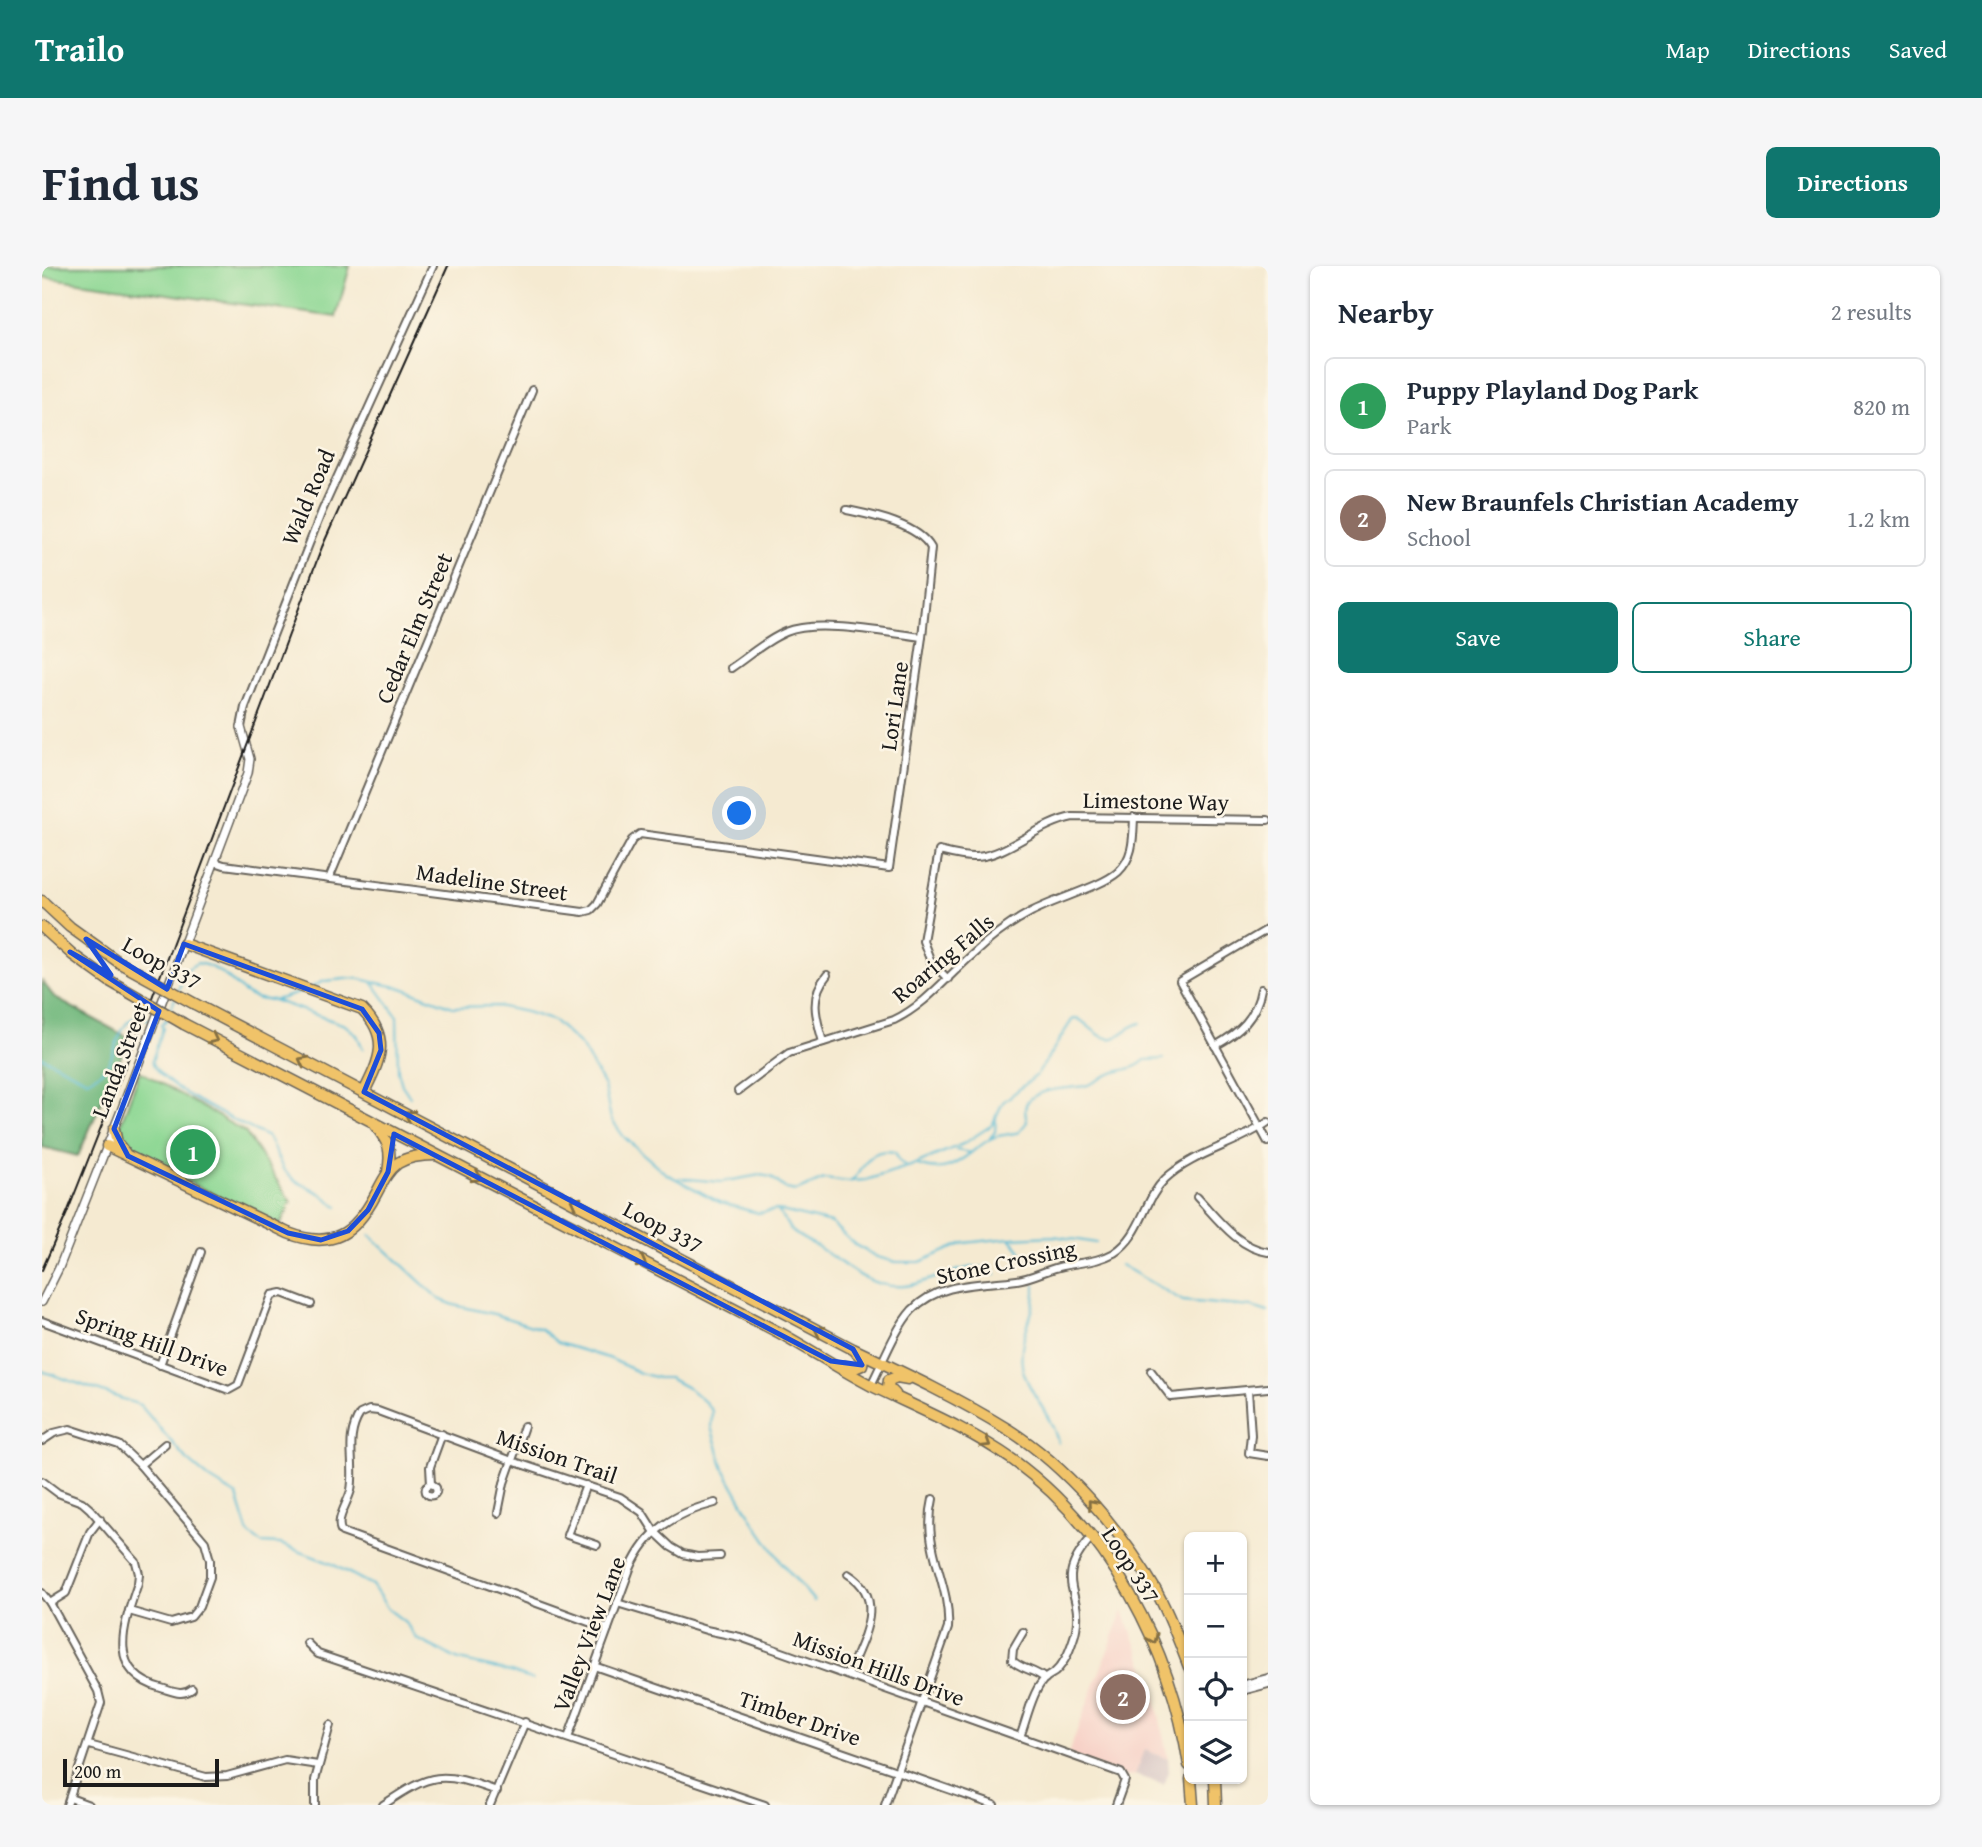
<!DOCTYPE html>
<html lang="en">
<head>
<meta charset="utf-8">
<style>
	:root { --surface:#fff; --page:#f6f6f7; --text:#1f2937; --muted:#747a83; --line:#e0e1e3; --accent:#0f766e }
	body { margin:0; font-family:"Gentium Book Plus",serif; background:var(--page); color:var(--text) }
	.controls { position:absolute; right:21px; bottom:21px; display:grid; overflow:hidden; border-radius:10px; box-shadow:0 2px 5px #0004 }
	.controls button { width:63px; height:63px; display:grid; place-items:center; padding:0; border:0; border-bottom:2px solid var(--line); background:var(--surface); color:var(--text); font:35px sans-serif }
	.scale { position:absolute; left:21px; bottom:18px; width:156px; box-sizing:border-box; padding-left:7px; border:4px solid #1c1c1c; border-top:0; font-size:19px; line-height:24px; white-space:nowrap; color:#1c1c1c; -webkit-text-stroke:5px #fcf5e5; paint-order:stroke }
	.you { position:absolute; left:698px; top:548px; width:24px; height:24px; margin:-18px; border:5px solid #fff; border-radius:50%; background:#1a73e8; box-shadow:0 0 0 10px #1a73e833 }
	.badge { display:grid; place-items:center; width:46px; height:46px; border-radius:50%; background:var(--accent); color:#fff; font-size:23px; font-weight:700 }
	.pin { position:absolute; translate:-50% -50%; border:4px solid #fff; box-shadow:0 2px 7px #0006 }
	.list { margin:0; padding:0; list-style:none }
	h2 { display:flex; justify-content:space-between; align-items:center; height:91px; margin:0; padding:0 28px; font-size:30px }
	h2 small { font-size:23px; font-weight:400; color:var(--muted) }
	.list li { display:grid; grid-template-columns:46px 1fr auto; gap:21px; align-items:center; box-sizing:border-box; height:98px; margin:0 14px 14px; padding:0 14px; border:2px solid var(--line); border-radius:10px }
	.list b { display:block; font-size:26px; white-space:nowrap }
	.list p { margin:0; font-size:23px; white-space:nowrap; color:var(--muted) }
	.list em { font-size:23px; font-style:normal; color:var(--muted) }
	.actions { display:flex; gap:14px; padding:21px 28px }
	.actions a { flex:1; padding:16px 0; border:2px solid var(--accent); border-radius:10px; text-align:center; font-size:24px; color:var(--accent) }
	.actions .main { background:var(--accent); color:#fff }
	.icon { flex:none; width:38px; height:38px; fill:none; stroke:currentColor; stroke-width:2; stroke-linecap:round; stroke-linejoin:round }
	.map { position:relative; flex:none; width:1226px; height:1539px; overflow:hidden; border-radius:10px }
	header { display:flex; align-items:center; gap:42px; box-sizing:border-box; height:98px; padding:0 35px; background:var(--accent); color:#fff }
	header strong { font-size:33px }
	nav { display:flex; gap:38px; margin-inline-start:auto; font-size:24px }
	.intro { display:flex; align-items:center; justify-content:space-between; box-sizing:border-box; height:168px; padding:0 42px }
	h1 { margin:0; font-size:49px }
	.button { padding:18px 32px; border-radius:10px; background:var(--accent); color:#fff; font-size:24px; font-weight:700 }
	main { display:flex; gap:42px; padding:0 42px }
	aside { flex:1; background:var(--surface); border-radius:10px; box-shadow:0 2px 5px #0004 }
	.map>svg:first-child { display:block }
</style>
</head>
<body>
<header>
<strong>Trailo</strong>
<nav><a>Map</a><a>Directions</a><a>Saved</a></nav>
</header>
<div class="intro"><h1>Find us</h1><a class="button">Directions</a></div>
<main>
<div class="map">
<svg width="1226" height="1539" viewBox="0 0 1226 1539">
	<rect width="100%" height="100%" fill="#fcf5e5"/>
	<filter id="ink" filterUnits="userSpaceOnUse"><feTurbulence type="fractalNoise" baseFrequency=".0143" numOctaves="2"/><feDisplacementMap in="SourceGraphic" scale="14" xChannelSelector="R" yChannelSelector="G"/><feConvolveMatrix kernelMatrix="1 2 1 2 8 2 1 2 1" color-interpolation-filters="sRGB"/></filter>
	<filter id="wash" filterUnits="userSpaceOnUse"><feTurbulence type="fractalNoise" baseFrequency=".00686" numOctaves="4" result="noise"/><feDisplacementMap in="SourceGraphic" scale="28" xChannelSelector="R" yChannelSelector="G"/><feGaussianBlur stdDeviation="1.57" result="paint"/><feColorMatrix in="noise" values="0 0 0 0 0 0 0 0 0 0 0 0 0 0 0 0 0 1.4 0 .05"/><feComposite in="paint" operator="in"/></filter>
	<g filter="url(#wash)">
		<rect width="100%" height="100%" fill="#f5ead1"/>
		<polygon fill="#f7d1c7" points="1081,1345 1112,1424 1126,1493 1103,1484 1093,1509 1083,1511 1026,1488"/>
		<polygon fill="#d2bfc0" points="1103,1484 1126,1493 1127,1506 1122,1519 1093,1509"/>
		<g fill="#8cd793" stroke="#547a58" stroke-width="2">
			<polygon points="0,0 308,0 294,51 0,11"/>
			<polygon points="98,805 203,866 249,936 238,959 91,890 81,882 75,868"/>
		</g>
		<polygon fill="#71b87d" stroke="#466a4c" stroke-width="2" points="0,715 13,732 87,772 36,890 0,881"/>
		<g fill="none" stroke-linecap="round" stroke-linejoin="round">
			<g stroke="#55bad4" stroke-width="2">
				<polyline points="330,716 355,750 356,805 360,819 368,831"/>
				<polyline points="270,721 282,715 313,712 360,722 411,741 455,740 484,746 512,755 540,781 562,820 569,853 582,871 623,907 679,937 716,947 735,944 789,957 813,979 835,991 854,996 878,996 922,977 968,972 1012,970 1054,977"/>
				<path d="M 136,725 L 144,704 L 155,697 C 200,704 195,753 258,726"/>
				<polyline points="231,734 303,759 315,769 321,783"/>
				<polyline points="128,744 133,733"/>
				<path d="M 125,753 L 119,759 L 121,762 L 110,795 C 117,821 200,858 226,871 L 241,903 L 252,914 L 278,927 L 296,941"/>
				<path d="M 0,791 L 45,814 C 55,810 62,805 67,796 C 76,780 80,740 108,754"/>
				<polyline points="948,872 953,866 954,849"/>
				<polyline points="914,884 929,887"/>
				<path d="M 876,899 C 911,912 923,887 950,872 C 958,868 968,869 977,866 L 985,856 C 984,850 981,841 986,835 C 999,821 1026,823 1043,820 C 1052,818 1059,811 1068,808 C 1080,803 1093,804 1103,794 L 1122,793"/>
				<path d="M 637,912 L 679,916 L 718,909 L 729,911 L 744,923 L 754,925 L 782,913 L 808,916 C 824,904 822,881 853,886 L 858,896 L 866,901 L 921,878 L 950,859 L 961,836 L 995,809 L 1030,754 L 1035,752 C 1047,758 1060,778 1074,771 C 1083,766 1088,760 1099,757"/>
				<polyline points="810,915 824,914 865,901"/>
				<path d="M 736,946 C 742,951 744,958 748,963 C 755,971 768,976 776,981 C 804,999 826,1023 863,1020 C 886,1019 940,986 954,1009"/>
				<polyline points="328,969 397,1033 412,1039 452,1048 499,1063 516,1077 569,1093 598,1107 616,1112 627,1112 649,1124 664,1137 670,1145 669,1161 682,1203 712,1256 740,1297 772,1335"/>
				<polyline points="968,972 978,984 984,997"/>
				<polyline points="1079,999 1141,1035 1210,1041 1226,1046"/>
				<path d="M 993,1019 C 995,1048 976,1070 980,1099 C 984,1124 1010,1148 1016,1177"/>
				<polyline points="0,1105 98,1139 145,1194 169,1214 195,1230 207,1268 219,1277 238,1278 288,1297 330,1319 346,1343 363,1356 375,1373 417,1394 469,1406 491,1414"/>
			</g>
		</g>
	</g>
	<g filter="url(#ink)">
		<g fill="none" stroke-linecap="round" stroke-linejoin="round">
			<defs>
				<g id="minor">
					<path d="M 689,402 C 707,390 724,374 744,366 C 775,353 845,367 880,371"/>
					<polyline points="199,461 203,441 280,245 391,0"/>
					<path d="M 173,596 L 182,599 L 541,646 L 549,644 L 555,638 L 590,574 L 598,568 L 847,602 L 880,371 L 889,282 C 876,258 829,249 805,244"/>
					<polyline points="287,613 490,124"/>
					<polyline points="1226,663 1138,715 1226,876"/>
					<path d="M 906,713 L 889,696 L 881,675 L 897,585 C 909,588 922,592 935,591 C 966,589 997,557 1031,551 L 1226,554"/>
					<path d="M 781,776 C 774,752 767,730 785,709"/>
					<path d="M 1173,780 C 1198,766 1214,752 1219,723"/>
					<path d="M 696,825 L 747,787 L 852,754 C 883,739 903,713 929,690 C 947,673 968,657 989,646 C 1013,633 1059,621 1076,606 C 1092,591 1091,572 1092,551"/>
					<path d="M 1155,931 C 1175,952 1196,982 1226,986"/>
					<polyline points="0,1055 187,1124 196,1119 230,1029 240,1027 269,1038"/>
					<polyline points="118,1099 159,986"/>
					<polyline points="1109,1105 1129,1131 1226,1122"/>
					<path d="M 829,1119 C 841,1096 853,1063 870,1044 C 898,1015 939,1019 975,1014 C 991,1012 1005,1003 1021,1000 C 1039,996 1056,996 1072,987 C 1100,969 1101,935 1123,913 C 1150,887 1196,878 1226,856"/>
					<polyline points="1206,1124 1209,1169 1207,1187 1226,1190"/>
					<polyline points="0,1175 12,1167 28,1163 77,1179 98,1199 163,1276 168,1294 168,1311 157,1341 149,1351 129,1357 87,1345"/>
					<polyline points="98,1199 123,1178"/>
					<path d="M 0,1215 L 16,1227 L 40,1236 L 48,1243 L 94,1296 L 97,1308 L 96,1317 C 83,1356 62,1406 119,1422 C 130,1425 140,1431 150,1423"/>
					<polyline points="389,1218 388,1201 400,1168"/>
					<circle cx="389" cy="1224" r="5.5"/>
					<polyline points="544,1219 525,1269 555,1279"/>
					<polyline points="456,1247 462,1217 482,1160"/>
					<polyline points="0,1327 8,1337 56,1425 59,1437 25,1539"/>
					<polyline points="8,1337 24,1327 48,1266 58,1253"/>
					<polyline points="575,1337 664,1364 698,1371 1079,1507 1083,1514 1074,1539"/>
					<path d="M 566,1363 L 300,1266 C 292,1255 306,1237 309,1224 C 314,1197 302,1173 318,1148 L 327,1144 L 336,1145 L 470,1195 L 578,1231 L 600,1246 L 612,1265 L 629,1281 L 641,1288 L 655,1291 L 678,1290"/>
					<path d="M 981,1366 L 971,1383 L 970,1394 C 979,1404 993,1403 1003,1413"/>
					<polyline points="265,1377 276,1388 723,1539"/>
					<polyline points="552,1400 952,1539"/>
					<path d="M 806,1409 C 819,1375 847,1333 806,1308"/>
					<polyline points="1200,1419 1226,1412"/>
					<polyline points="1200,1425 1226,1418"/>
					<path d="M 978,1471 C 984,1456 990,1427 1000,1416 C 1003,1411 1009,1409 1013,1406 C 1024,1396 1029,1381 1033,1368 C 1044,1324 1008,1319 1049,1272"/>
					<path d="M 526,1472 L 588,1303 C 605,1264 633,1247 673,1237"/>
					<polyline points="47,1479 164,1511 185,1510 243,1494 276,1499"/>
					<polyline points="28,1532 47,1539"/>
					<polyline points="273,1539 273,1514 288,1459"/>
					<path d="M 341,1539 C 390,1506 399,1505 455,1525"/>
					<polyline points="448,1539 483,1456"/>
					<path d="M 843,1539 L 906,1362 C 909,1316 879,1283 891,1233"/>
				</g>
				<polyline id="tertiary" points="0,1036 17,1002 80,842 206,507 208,493 199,461"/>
				<g id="primary">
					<polyline points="0,635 28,661 78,697"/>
					<polyline points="0,661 31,689 66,714"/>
					<path d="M 142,678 L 320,743 C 349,772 338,794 322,826"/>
					<path d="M 153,738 L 811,1083 C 864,1108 917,1133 967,1164 C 1024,1200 1079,1264 1113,1323 C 1127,1347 1137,1375 1147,1401"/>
					<path d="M 142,758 L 738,1067 C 769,1084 799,1104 830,1120 C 878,1143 927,1163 971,1194 C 1068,1265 1129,1382 1147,1499"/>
					<path d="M 333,859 C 347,877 350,883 346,906"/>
					<polyline points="72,863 75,877 83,887"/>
					<path d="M 65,880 L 246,967 C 290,984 313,968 334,928 C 340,917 345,905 356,897 C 367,890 381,889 393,889"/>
					<polyline points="803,1100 813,1102 820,1099 821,1093 814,1086"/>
					<polyline points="853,1128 846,1121 847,1114 855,1111 866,1113"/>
					<polyline points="1149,1513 1151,1539"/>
					<polyline points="1173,1513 1174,1539"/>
				</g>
			</defs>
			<use href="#minor" stroke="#68645b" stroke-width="10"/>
			<use href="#tertiary" stroke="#68645b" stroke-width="10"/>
			<use href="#primary" stroke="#68645b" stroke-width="13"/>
			<use href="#minor" stroke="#fff" stroke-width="6"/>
			<use href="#tertiary" stroke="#fff" stroke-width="7"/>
			<use href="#primary" stroke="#f0c369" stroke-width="10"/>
			<polyline stroke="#1c1c1c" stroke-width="2" points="0,1004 25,947 105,745 280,281 406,0"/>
			<defs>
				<g id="primary-bridge">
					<polyline points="78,697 153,738"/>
					<polyline points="66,714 142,758"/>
				</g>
			</defs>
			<use href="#primary-bridge" stroke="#68645b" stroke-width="13" stroke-linecap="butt"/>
			<use href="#primary-bridge" stroke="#f0c369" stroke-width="10"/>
		</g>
		<defs><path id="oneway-chevron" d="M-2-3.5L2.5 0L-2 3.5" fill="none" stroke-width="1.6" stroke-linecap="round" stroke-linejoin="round" transform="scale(1.75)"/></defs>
		<g stroke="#867042">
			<use href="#oneway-chevron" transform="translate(171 773) rotate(27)"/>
			<use href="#oneway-chevron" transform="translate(261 795) rotate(-152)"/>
			<use href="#oneway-chevron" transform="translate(367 849) rotate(-153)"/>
			<use href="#oneway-chevron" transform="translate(435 911) rotate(28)"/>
			<use href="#oneway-chevron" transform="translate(533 936) rotate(-152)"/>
			<use href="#oneway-chevron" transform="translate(600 997) rotate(28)"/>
			<use href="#oneway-chevron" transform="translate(777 1065) rotate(-152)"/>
			<use href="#oneway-chevron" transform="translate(944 1177) rotate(32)"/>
			<use href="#oneway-chevron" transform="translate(1050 1238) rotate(-131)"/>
			<use href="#oneway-chevron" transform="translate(1111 1373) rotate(66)"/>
		</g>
	</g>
	<path fill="none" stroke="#1d4ed8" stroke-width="5" stroke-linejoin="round" d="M 44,673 L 125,723 L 142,678 L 320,743 L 337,767 L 339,784 L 322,826 L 811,1083 L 820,1099 L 789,1095 L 352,868 L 346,906 L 326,944 L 306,965 L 279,974 L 246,967 L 86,890 L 72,863 L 117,745 L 28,686 L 69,709 Z"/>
	<g text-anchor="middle" stroke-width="5" stroke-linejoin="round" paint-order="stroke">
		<g font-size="23" fill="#1c1c1c" stroke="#fcf5e5">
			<text transform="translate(266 231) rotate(-67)" y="8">Wald Road</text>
			<text transform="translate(372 362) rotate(-67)" y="8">Cedar Elm Street</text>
			<text transform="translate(852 440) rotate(-82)" y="8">Lori Lane</text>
			<text transform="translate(1114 535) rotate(1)" y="8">Limestone Way</text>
			<text transform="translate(450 616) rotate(8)" y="8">Madeline Street</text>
			<text transform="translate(901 692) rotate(-40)" y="8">Roaring Falls</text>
			<text transform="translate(120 697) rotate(29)" y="8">Loop 337</text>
			<text transform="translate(78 794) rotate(-69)" y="8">Landa Street</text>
			<text transform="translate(621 961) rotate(28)" y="8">Loop 337</text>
			<text transform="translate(964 996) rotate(-12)" y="8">Stone Crossing</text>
			<text transform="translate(110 1076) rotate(20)" y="8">Spring Hill Drive</text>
			<text transform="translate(515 1190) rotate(19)" y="8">Mission Trail</text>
			<text transform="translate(1089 1299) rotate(57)" y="8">Loop 337</text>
			<text transform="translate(547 1368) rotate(-69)" y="8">Valley View Lane</text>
			<text transform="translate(837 1402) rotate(20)" y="8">Mission Hills Drive</text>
			<text transform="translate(758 1452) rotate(19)" y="8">Timber Drive</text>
		</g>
	</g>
</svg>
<div class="controls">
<button>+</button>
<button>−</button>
<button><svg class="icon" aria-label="locate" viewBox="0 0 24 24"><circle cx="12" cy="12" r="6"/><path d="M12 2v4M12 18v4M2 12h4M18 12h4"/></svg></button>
<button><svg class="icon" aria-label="layers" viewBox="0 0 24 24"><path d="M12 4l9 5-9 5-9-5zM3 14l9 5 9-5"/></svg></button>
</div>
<div class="scale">200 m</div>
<div class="you"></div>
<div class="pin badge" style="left:151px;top:886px;background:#2e9e5b">1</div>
<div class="pin badge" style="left:1081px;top:1431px;background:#8d6e63">2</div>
</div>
<aside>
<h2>Nearby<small>2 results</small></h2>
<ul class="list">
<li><span class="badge" style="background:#2e9e5b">1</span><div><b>Puppy Playland Dog Park</b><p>Park</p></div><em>820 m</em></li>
<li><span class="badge" style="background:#8d6e63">2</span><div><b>New Braunfels Christian Academy</b><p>School</p></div><em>1.2 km</em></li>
</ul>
<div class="actions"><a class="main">Save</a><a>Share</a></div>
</aside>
</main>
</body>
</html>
